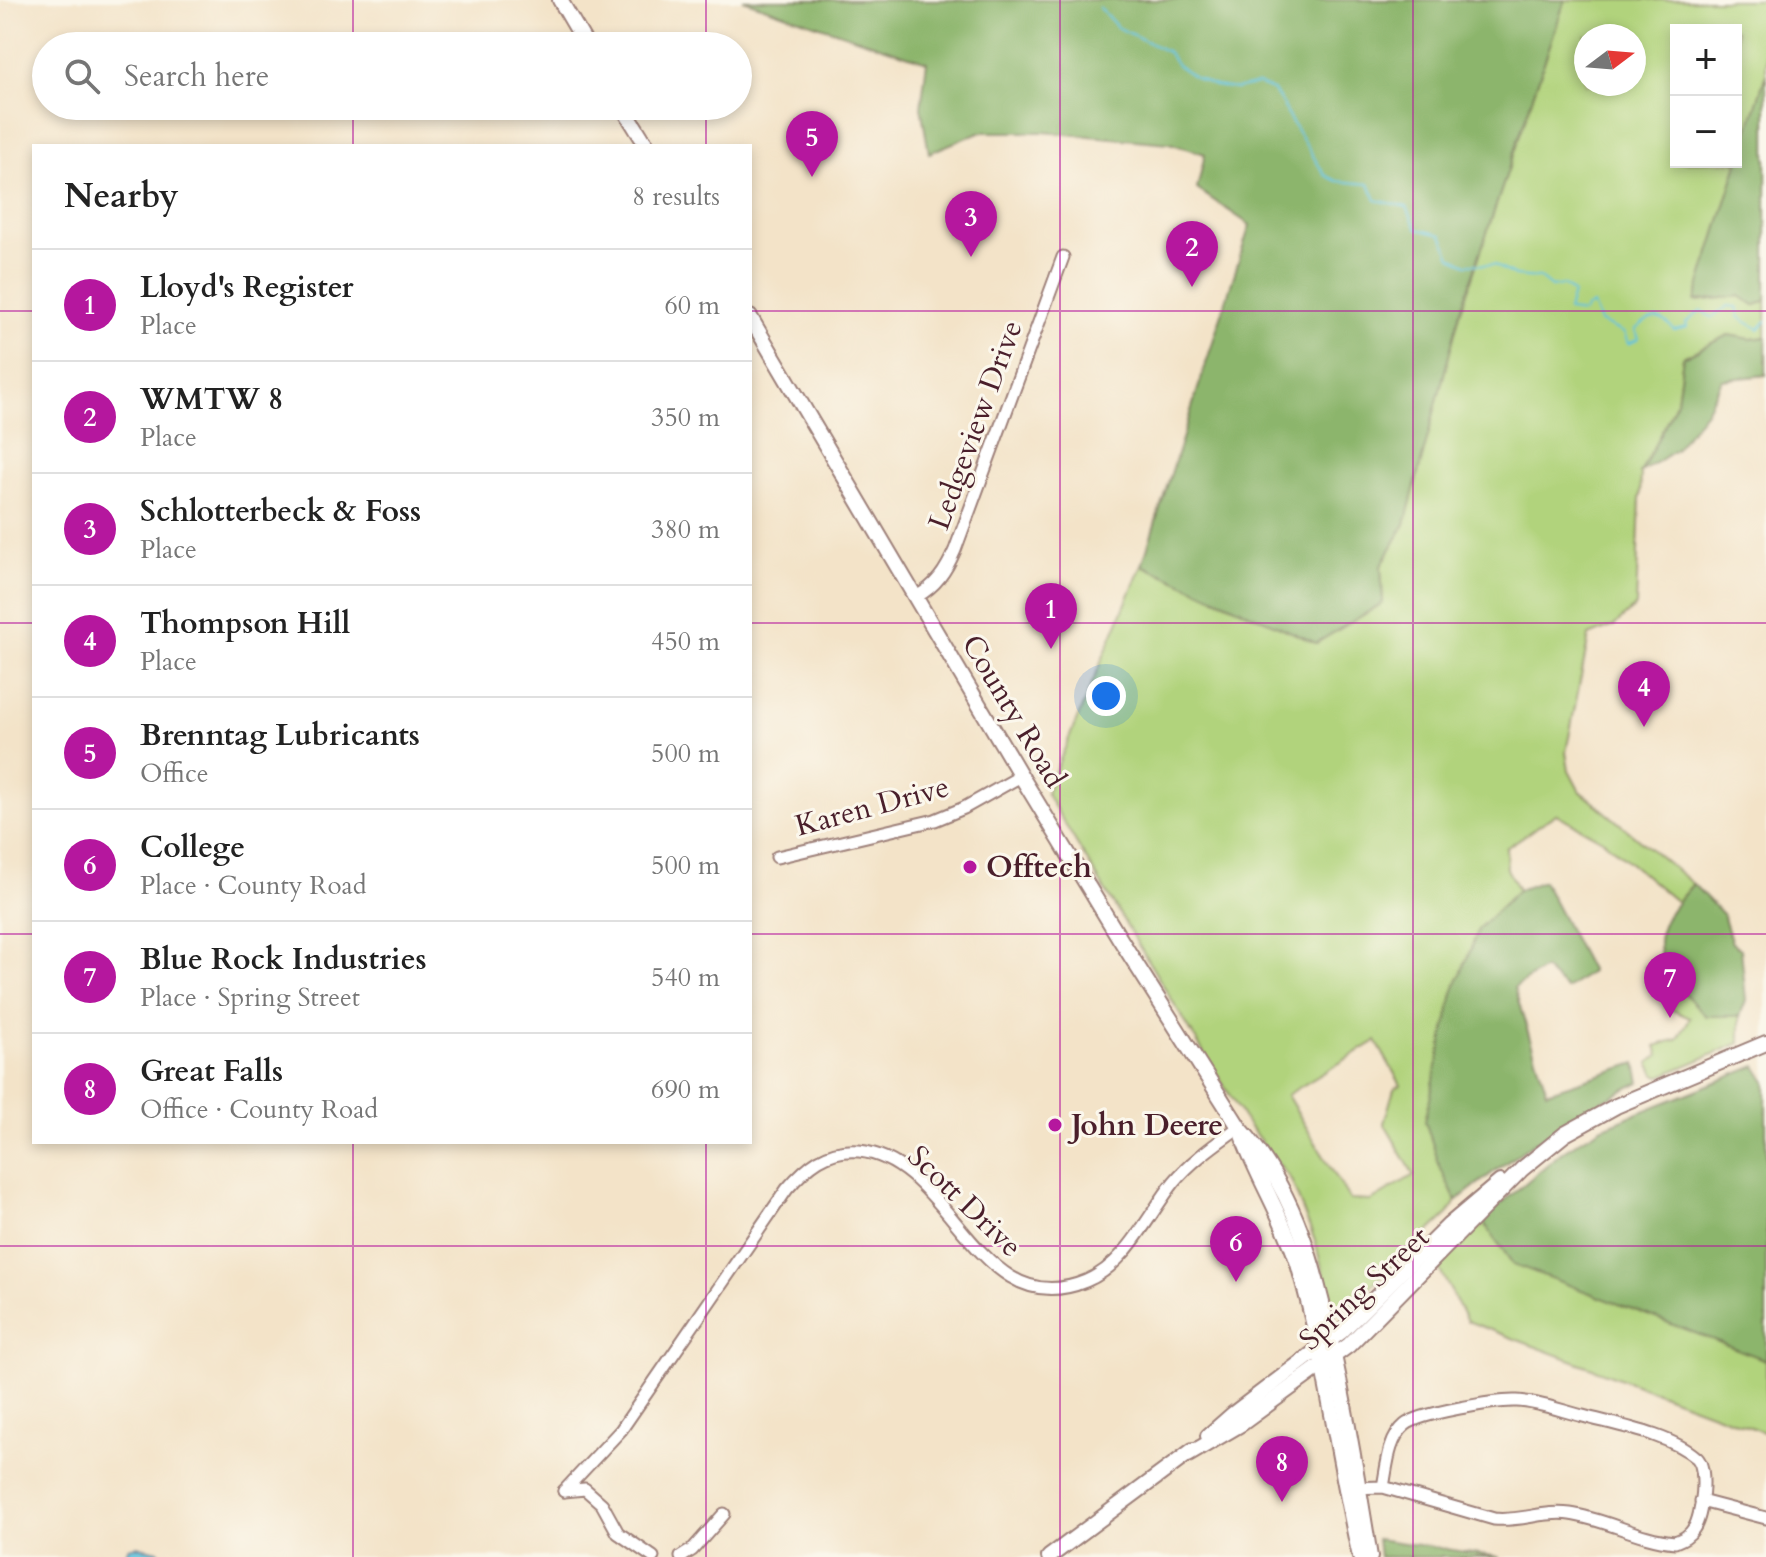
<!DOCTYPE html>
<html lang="en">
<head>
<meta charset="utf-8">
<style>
	:root { --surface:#fff; --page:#f2f2f2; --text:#222; --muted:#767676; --line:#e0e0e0; --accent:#b5179e }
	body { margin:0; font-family:Cardo,serif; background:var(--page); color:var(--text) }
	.controls { position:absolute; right:24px; top:24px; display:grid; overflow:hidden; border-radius:0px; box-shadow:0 4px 12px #0003 }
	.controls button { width:72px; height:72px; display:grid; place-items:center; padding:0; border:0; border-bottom:2px solid var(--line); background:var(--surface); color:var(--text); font:40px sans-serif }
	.compass { position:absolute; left:1574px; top:24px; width:72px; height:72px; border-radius:50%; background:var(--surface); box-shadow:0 4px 12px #0003; rotate:74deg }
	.you { position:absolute; left:1106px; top:696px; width:28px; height:28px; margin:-20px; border:6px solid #fff; border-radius:50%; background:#1a73e8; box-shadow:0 0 0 12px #1a73e833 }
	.badge { display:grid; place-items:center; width:52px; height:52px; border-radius:50%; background:var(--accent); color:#fff; font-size:26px; font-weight:700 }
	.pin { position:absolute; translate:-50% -66px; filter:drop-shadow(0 2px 4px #0008) }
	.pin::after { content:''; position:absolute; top:42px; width:28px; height:24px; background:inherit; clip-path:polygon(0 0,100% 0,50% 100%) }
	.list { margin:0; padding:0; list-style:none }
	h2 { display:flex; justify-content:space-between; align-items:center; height:104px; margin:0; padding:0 32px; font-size:34px }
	h2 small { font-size:26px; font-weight:400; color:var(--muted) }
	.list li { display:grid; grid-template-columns:52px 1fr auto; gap:24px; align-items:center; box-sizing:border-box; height:112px; padding:0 32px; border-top:2px solid var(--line) }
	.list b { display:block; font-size:30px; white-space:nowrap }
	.list p { margin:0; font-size:26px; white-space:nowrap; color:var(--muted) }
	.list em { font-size:26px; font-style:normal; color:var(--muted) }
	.icon { flex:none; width:44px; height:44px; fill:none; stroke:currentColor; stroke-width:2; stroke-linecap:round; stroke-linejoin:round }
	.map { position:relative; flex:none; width:1766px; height:1557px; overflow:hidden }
	.search { position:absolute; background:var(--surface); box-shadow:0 4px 12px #0003; left:32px; top:32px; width:720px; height:88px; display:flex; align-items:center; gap:20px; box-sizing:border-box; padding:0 28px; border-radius:44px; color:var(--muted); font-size:30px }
	.panel { position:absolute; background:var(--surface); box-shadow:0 4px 12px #0003; left:32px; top:144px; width:720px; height:1000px; border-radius:0px }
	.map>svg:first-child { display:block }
</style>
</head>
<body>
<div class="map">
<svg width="1766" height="1557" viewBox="0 0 1766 1557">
	<rect width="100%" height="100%" fill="#fbf7ec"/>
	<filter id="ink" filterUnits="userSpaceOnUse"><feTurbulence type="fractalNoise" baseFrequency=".0125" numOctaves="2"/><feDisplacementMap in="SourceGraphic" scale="16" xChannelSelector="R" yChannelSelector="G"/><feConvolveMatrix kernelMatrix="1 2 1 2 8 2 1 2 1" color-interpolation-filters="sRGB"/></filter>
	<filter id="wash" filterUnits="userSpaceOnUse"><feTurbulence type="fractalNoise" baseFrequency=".006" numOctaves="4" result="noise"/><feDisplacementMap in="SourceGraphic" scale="32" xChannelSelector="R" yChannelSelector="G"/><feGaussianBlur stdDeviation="1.8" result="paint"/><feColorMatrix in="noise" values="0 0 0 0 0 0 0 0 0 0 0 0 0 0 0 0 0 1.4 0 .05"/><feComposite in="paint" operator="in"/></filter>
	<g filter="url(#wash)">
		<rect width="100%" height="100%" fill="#f3e3c8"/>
		<g fill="#b1d37c" stroke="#7e7954" stroke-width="2" fill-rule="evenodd">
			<path d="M 1565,0 L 1766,0 L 1766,74 L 1695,301 L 1740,296 L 1755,306 L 1766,300 L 1766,337 L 1751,339 L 1728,335 L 1683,357 L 1677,401 L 1641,472 L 1636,606 L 1614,626 L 1589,636 L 1566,752 L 1569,771 L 1579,790 L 1693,884 L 1677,902 L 1604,841 L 1556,814 L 1506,848 L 1507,869 L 1518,890 L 1479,928 L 1426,1121 L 1440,1166 L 1456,1201 L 1449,1213 L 1342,1314 L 1332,1306 L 1315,1241 L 1291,1180 L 1246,1122 L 1046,793 L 1142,565 L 1316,643 L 1383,603 L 1381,566 L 1405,523 L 1460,313 ZM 1676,30 L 1736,30 L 1736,162 L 1676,162 ZM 1586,36 L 1634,36 L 1634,84 L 1586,84 ZM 1376,1041 L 1401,1085 L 1394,1089 L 1384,1123 L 1414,1175 L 1371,1201 L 1350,1200 L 1287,1095 Z"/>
			<polygon points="1657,961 1706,1015 1740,1016 1740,1043 1661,1076 1656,1075 1649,1063 1659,1055 1656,1046 1678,1039 1690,1018 1666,1007 1665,989 1662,983 1653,983 1645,967"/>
			<polygon points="1766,1094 1766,1433 1467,1321 1438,1267 1482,1220 1513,1264"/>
		</g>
		<g fill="#8cb56c" stroke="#6b6a4c" stroke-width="2">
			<polygon points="743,0 1565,0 1460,313 1405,524 1381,566 1383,603 1316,643 1142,565 1250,225 1197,189 1205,154 1169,143 1043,132 979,132 929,153 921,107 927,62"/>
			<polygon points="1766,74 1766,300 1755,306 1740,296 1695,301"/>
			<polygon points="1728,335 1751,339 1766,337 1766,375 1722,380 1706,411 1675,450 1641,472 1677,401 1683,357"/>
			<path d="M 1543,881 L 1591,972 L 1566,989 L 1544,969 L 1514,988 L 1547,1092 L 1636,1063 L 1640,1082 C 1573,1113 1514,1155 1456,1201 L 1440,1167 L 1425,1121 L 1453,993 L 1479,928 L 1518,890 Z"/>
			<path d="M 1693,884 L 1723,915 L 1732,943 L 1741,949 L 1746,1000 L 1740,1016 L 1706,1016 C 1686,995 1650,963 1661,931 C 1666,913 1681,898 1693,884 Z"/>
			<polygon points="1756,1066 1766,1082 1766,1360 1513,1264 1482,1220 1563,1151 1601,1128"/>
			<polygon points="1377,1539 1500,1557 1379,1557"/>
		</g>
		<polygon fill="#5fc2dd" stroke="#547084" stroke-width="2" points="136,1546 158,1551 162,1557 125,1557 128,1548"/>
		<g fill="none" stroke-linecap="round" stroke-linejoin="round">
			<path stroke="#5fc2dd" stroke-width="2" d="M 1100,8 L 1117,27 L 1168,52 L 1177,65 L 1196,78 L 1215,86 L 1236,89 L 1258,84 L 1272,90 L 1282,102 L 1286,113 L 1325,175 L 1337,181 L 1369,184 L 1376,200 L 1407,207 L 1417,229 L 1442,235 L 1451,257 L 1467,264 L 1494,265 L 1515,276 L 1540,278 L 1551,287 L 1563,285 L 1573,293 L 1568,311 L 1584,313 L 1586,308 L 1593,305 L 1600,322 L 1624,333 L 1628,344 L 1639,339 L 1635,330 C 1649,316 1661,313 1674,330 L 1687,327 L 1686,323 L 1701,310 L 1712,318 L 1728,306 L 1737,307 L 1740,318 L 1759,329 L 1766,321"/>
		</g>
	</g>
	<g filter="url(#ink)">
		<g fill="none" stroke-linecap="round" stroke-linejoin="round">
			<defs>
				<g id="minor">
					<path d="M 916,597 C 936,586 946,571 955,550 L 1063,257"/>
					<polyline points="777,857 935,820 964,808 1021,776"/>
					<path d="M 1351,1488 L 1383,1487 L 1494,1519 C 1520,1522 1545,1510 1570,1514 C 1606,1519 1638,1539 1675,1542 C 1683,1539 1689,1536 1694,1528 C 1702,1516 1708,1469 1697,1458 C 1670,1434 1616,1425 1583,1416 C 1562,1411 1539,1402 1517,1401 C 1498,1400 1419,1413 1405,1425 C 1388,1439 1387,1467 1383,1487"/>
					<path d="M 564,1491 L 621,1430 L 787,1189 C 807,1166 827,1148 859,1151 C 952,1160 978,1326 1086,1281 C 1127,1264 1148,1215 1174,1182 C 1192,1160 1216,1144 1239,1127"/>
					<polyline points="564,1491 585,1489 602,1504 618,1533 653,1557"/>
					<polyline points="1701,1501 1766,1518"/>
					<polyline points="681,1557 692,1550 724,1514"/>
				</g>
				<g id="major">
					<polyline points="560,0 587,46"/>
					<polyline points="622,106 647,146"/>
					<path d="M 750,317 L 1021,776 L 1120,939 L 1239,1127 C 1296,1190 1316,1270 1333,1351 C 1348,1419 1359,1488 1370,1557"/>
					<path d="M 1242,1135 C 1258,1179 1284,1219 1298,1264 C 1326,1360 1338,1460 1360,1557"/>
					<polyline points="1208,1436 1233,1414 1341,1332 1449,1225 1500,1182"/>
					<polyline points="1188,1455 1241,1424 1349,1345 1522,1169 1565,1134 1616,1106 1766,1043"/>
					<polyline points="1049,1557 1193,1450"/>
				</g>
			</defs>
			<use href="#minor" stroke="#9e817a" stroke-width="15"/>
			<use href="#major" stroke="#9e817a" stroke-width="18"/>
			<use href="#minor" stroke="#fff" stroke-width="11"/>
			<use href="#major" stroke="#fff" stroke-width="14"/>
		</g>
	</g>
	<path fill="none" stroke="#b5179e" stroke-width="2" stroke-opacity="0.55" d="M 353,0 L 353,46M 706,0 L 706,46M 1060,0 L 1060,1557M 1413,0 L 1413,1557M 353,106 L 353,146M 706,106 L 706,146M 0,311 L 34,311M 750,311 L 1766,311M 0,623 L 34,623M 750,623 L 1766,623M 0,934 L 34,934M 750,934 L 1766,934M 353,1142 L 353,1557M 706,1142 L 706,1557M 0,1246 L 1766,1246"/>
	<g fill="#b5179e" stroke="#fbf7ec" stroke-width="3">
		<circle cx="970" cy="867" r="8"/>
		<circle cx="1055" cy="1125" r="8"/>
	</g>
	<g text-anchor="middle" stroke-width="6" stroke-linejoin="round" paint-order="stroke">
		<g font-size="30" fill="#4a1f2b" stroke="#fbf7ec">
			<text transform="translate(975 425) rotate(-70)" y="10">Ledgeview Drive</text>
			<text transform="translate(1014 711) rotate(59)" y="10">County Road</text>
			<text transform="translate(872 806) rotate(-15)" y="10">Karen Drive</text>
			<text transform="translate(965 1201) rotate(44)" y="10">Scott Drive</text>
			<text transform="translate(1364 1288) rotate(-43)" y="10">Spring Street</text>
		</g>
		<g font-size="30" font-weight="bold" fill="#4a1f2b" stroke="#fbf7ec" text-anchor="start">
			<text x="986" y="877">Offtech</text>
			<text x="1071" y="1135">John Deere</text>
		</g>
	</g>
</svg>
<div class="controls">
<button>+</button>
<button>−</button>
</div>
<svg class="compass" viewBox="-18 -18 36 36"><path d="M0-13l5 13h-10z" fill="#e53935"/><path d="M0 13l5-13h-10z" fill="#767676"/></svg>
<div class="you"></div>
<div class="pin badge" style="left:1051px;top:649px">1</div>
<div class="pin badge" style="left:1192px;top:287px">2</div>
<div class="pin badge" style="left:971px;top:257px">3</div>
<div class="pin badge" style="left:1644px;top:727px">4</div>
<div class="pin badge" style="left:812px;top:177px">5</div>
<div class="pin badge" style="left:1236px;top:1282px">6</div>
<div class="pin badge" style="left:1670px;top:1018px">7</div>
<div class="pin badge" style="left:1282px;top:1502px">8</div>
<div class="search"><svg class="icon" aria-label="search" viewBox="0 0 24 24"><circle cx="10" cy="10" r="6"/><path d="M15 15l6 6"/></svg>Search here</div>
<section class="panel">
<h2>Nearby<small>8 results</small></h2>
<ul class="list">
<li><span class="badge">1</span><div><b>Lloyd's Register</b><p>Place</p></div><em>60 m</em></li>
<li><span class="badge">2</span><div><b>WMTW 8</b><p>Place</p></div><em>350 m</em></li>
<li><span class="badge">3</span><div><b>Schlotterbeck &amp; Foss</b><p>Place</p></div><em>380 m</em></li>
<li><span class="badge">4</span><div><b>Thompson Hill</b><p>Place</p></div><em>450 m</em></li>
<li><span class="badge">5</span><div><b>Brenntag Lubricants</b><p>Office</p></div><em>500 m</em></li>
<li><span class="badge">6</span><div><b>College</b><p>Place · County Road</p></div><em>500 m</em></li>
<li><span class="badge">7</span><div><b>Blue Rock Industries</b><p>Place · Spring Street</p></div><em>540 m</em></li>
<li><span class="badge">8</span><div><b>Great Falls</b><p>Office · County Road</p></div><em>690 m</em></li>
</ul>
</section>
</div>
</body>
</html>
